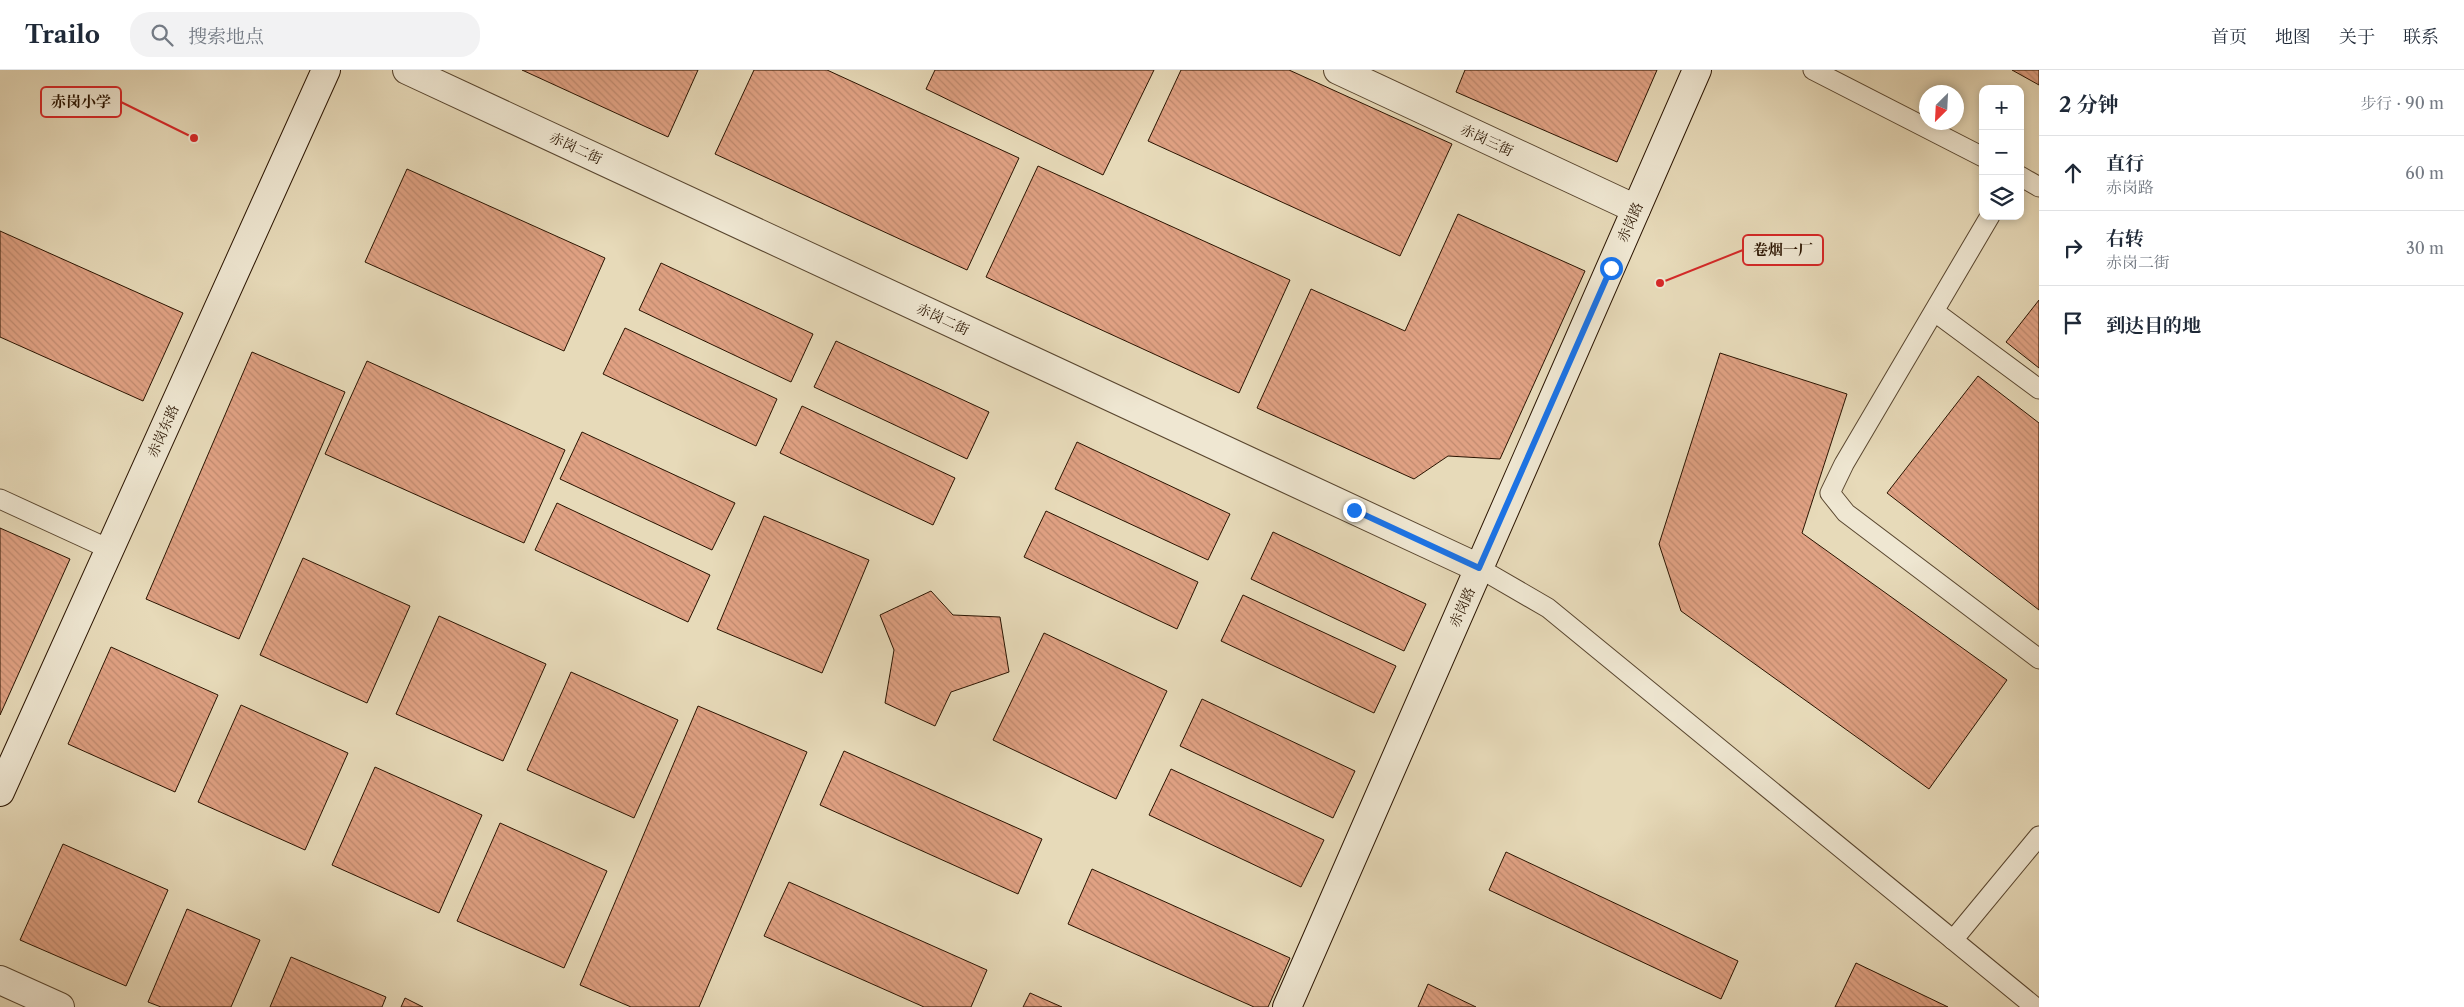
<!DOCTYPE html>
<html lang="zh">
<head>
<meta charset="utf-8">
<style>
	:root { --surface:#fff; --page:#f2f2f3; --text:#1f2937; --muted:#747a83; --line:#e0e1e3 }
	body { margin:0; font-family:"Libre Caslon Text","Noto Serif SC",serif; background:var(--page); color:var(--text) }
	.controls { position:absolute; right:15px; top:15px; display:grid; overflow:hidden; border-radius:10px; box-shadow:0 2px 8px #0003 }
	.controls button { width:45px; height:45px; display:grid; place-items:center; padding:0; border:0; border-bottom:1px solid var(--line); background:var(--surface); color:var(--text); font:25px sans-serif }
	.compass { position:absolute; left:1919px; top:15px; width:45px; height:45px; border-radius:50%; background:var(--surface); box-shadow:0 2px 8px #0003; rotate:204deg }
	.stop { position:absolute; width:15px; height:15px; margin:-11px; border:4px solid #1a73e8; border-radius:50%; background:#fff }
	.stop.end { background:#1a73e8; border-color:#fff; box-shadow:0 1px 5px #0008 }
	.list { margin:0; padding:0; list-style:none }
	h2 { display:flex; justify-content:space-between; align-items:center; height:65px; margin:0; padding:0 20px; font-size:21px }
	h2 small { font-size:16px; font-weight:400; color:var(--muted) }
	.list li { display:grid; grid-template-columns:32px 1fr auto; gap:15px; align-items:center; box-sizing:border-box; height:75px; padding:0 20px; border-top:1px solid var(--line) }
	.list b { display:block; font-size:19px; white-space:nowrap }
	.list p { margin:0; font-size:16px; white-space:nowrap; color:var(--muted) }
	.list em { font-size:16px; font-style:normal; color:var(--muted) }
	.icon { flex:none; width:28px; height:28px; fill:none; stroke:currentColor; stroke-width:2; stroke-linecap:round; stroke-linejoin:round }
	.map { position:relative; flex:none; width:2039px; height:937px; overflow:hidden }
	header { display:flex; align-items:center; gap:30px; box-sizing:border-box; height:70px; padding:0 25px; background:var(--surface); border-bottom:1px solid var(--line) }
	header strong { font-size:24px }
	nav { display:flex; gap:28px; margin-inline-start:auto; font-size:18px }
	.search { width:350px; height:45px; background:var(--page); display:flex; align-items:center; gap:12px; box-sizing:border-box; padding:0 18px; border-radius:20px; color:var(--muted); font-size:19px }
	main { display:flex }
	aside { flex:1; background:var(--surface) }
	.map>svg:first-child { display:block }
</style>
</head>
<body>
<header>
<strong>Trailo</strong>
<div class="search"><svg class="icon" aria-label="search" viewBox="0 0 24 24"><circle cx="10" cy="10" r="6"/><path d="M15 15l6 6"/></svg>搜索地点</div>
<nav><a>首页</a><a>地图</a><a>关于</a><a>联系</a></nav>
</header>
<main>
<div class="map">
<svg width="2039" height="937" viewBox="0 0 2039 937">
	<defs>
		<pattern id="building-back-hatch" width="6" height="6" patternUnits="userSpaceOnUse" patternTransform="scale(1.25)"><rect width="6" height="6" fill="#e0a183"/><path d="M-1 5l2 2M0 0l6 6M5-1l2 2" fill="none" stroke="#c08a6f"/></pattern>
	</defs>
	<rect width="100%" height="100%" fill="#e7dab9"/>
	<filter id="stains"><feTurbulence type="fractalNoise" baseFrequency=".004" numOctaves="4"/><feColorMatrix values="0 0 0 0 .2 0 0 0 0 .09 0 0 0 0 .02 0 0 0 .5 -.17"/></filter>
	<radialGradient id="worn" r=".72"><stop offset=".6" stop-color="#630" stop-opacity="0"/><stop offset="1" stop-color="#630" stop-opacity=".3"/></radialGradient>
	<g fill="url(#building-back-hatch)" stroke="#2a1401">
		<polygon points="522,0 698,0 668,67"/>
		<polygon points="754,0 827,0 1019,88 967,200 715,84"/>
		<polygon points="935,0 1154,0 1103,105 926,19"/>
		<polygon points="1181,0 1289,0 1452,74 1400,186 1148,71"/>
		<polygon points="1465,0 1657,0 1617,92 1456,22"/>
		<polygon points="2012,0 2039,0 2039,15"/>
		<polygon points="1038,96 1290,210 1239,323 986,207"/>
		<polygon points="407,99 605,188 564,281 365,192"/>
		<polygon points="1458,144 1585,201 1500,389 1448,386 1414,409 1257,338 1311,219 1405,261"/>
		<polygon points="0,161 183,243 143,331 0,267"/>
		<polygon points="661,193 813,264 791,312 639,240"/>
		<polygon points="2039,230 2039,298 2006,272"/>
		<polygon points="625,258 777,329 756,376 603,304"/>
		<polygon points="836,271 989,342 967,389 814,317"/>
		<polygon points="252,282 345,322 239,569 146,529"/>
		<polygon points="1720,283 1847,324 1802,463 2007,610 1929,719 1681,541 1659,474"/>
		<polygon points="367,291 565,380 524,473 325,384"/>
		<polygon points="1978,306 2039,353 2039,540 1887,423"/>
		<polygon points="802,336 955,408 933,455 780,383"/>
		<polygon points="582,362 735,433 712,480 560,409"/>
		<polygon points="1077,372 1230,444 1208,490 1055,419"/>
		<polygon points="557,433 710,505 688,552 535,480"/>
		<polygon points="1046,441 1198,512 1177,559 1024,487"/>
		<polygon points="764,446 869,490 822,603 717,559"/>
		<polygon points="0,458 70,489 0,645"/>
		<polygon points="1273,462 1426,534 1404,581 1251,509"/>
		<polygon points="303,488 410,536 367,633 260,585"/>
		<polygon points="931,521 953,545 1000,547 1009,602 951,622 935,656 885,633 894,580 880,545"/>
		<polygon points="1243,525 1396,596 1374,643 1221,571"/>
		<polygon points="439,546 546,594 503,691 396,644"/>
		<polygon points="1044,563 1167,621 1116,729 993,670"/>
		<polygon points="111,577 218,625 175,722 68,674"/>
		<polygon points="571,602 678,650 634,748 527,700"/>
		<polygon points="1202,629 1355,701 1333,748 1180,676"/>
		<polygon points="241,635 348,683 305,780 198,732"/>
		<polygon points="698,636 807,682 699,937 631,937 580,915"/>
		<polygon points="844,681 1042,769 1018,824 820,735"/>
		<polygon points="375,697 482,745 439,843 332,795"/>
		<polygon points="1171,699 1324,770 1301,817 1149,745"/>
		<polygon points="500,753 607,801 564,898 457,851"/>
		<polygon points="63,774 168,820 126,916 20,870"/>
		<polygon points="1506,782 1738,891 1721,929 1489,820"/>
		<polygon points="1092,799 1290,888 1268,937 1254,937 1068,854"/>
		<polygon points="789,812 987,900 971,937 924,937 764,866"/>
		<polygon points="187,839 260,870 231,937 161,937 148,932"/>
		<polygon points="291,887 386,927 382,937 270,937"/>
		<polygon points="1856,893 1948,937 1835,937"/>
		<polygon points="1428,914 1476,937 1418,937"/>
		<polygon points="1030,923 1062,937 1023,937"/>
		<polygon points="405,928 423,937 401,937"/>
	</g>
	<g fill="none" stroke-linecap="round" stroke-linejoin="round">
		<defs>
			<g id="lane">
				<polyline points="1813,0 1983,87"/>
				<polyline points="2020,106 2039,117"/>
				<polyline points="1990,146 1844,394 1830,423 1846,443 2039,589"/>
				<polyline points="1935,242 2039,319"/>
				<polyline points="0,429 109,479"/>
				<polyline points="1479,498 1548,538 2035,937"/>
				<polyline points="1953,870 2039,766"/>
			</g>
			<g id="street">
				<polyline points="407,0 1479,498"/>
				<polyline points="1338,0 1636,139"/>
				<polyline points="0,910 60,937"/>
			</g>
			<g id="secondary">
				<polyline points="0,722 326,0"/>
				<polyline points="1287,937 1697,0"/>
			</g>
		</defs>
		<use href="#lane" stroke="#59462f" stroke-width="21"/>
		<use href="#street" stroke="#59462f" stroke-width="30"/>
		<use href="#secondary" stroke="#2a1401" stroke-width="30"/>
		<use href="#lane" stroke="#efe7d2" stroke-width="19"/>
		<use href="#street" stroke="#efe7d2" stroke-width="28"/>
		<use href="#secondary" stroke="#efe7d2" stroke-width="28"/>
	</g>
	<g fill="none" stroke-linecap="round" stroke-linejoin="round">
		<polyline stroke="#1a73e8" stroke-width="6" points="1354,440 1479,498 1611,198"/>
	</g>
	<g text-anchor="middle" stroke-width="4" stroke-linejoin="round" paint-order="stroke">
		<g font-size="14" fill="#2a1401" stroke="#efe7d2">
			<text transform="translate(1487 70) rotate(25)" y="5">赤岗三街</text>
			<text transform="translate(576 78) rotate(25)" y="5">赤岗二街</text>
			<text transform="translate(1630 152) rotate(-66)" y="5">赤岗路</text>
			<text transform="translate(943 249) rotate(25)" y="5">赤岗二街</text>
			<text transform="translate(163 361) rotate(-66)" y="5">赤岗东路</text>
			<text transform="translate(1462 537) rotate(-66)" y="5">赤岗路</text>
		</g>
	</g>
	<path fill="none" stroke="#d62828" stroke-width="2" d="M194 68L121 32M1660 213L1743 180"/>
	<g fill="#d62828" stroke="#efe7d2" stroke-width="2">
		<circle cx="194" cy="68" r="5"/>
		<circle cx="1660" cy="213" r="5"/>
	</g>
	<g fill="#efe7d2" stroke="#d62828" stroke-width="2">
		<rect x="41" y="17" width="80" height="30" rx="5"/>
		<rect x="1743" y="165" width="80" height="30" rx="5"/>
	</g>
	<g font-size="15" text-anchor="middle" font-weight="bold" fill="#2a1401">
		<text x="81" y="37">赤岗小学</text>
		<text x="1783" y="185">卷烟一厂</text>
	</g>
	<rect width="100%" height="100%" filter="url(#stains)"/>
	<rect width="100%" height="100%" fill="url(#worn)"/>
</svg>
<div class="controls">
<button>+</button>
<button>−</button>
<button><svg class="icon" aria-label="layers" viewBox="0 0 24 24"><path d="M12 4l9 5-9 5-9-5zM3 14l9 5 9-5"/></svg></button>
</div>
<svg class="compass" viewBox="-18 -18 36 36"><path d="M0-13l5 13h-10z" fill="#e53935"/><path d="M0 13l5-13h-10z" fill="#747a83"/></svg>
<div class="stop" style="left:1611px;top:198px"></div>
<div class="stop end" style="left:1354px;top:440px"></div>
</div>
<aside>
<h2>2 分钟<small>步行 · 90 m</small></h2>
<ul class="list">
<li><svg class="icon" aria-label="ahead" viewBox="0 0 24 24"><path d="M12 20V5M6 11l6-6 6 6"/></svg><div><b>直行</b><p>赤岗路</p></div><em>60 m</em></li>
<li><svg class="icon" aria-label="right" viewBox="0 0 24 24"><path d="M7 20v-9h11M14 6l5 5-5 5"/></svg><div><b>右转</b><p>赤岗二街</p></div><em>30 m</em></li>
<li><svg class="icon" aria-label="arrive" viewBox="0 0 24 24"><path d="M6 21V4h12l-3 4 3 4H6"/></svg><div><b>到达目的地</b></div></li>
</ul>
</aside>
</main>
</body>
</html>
